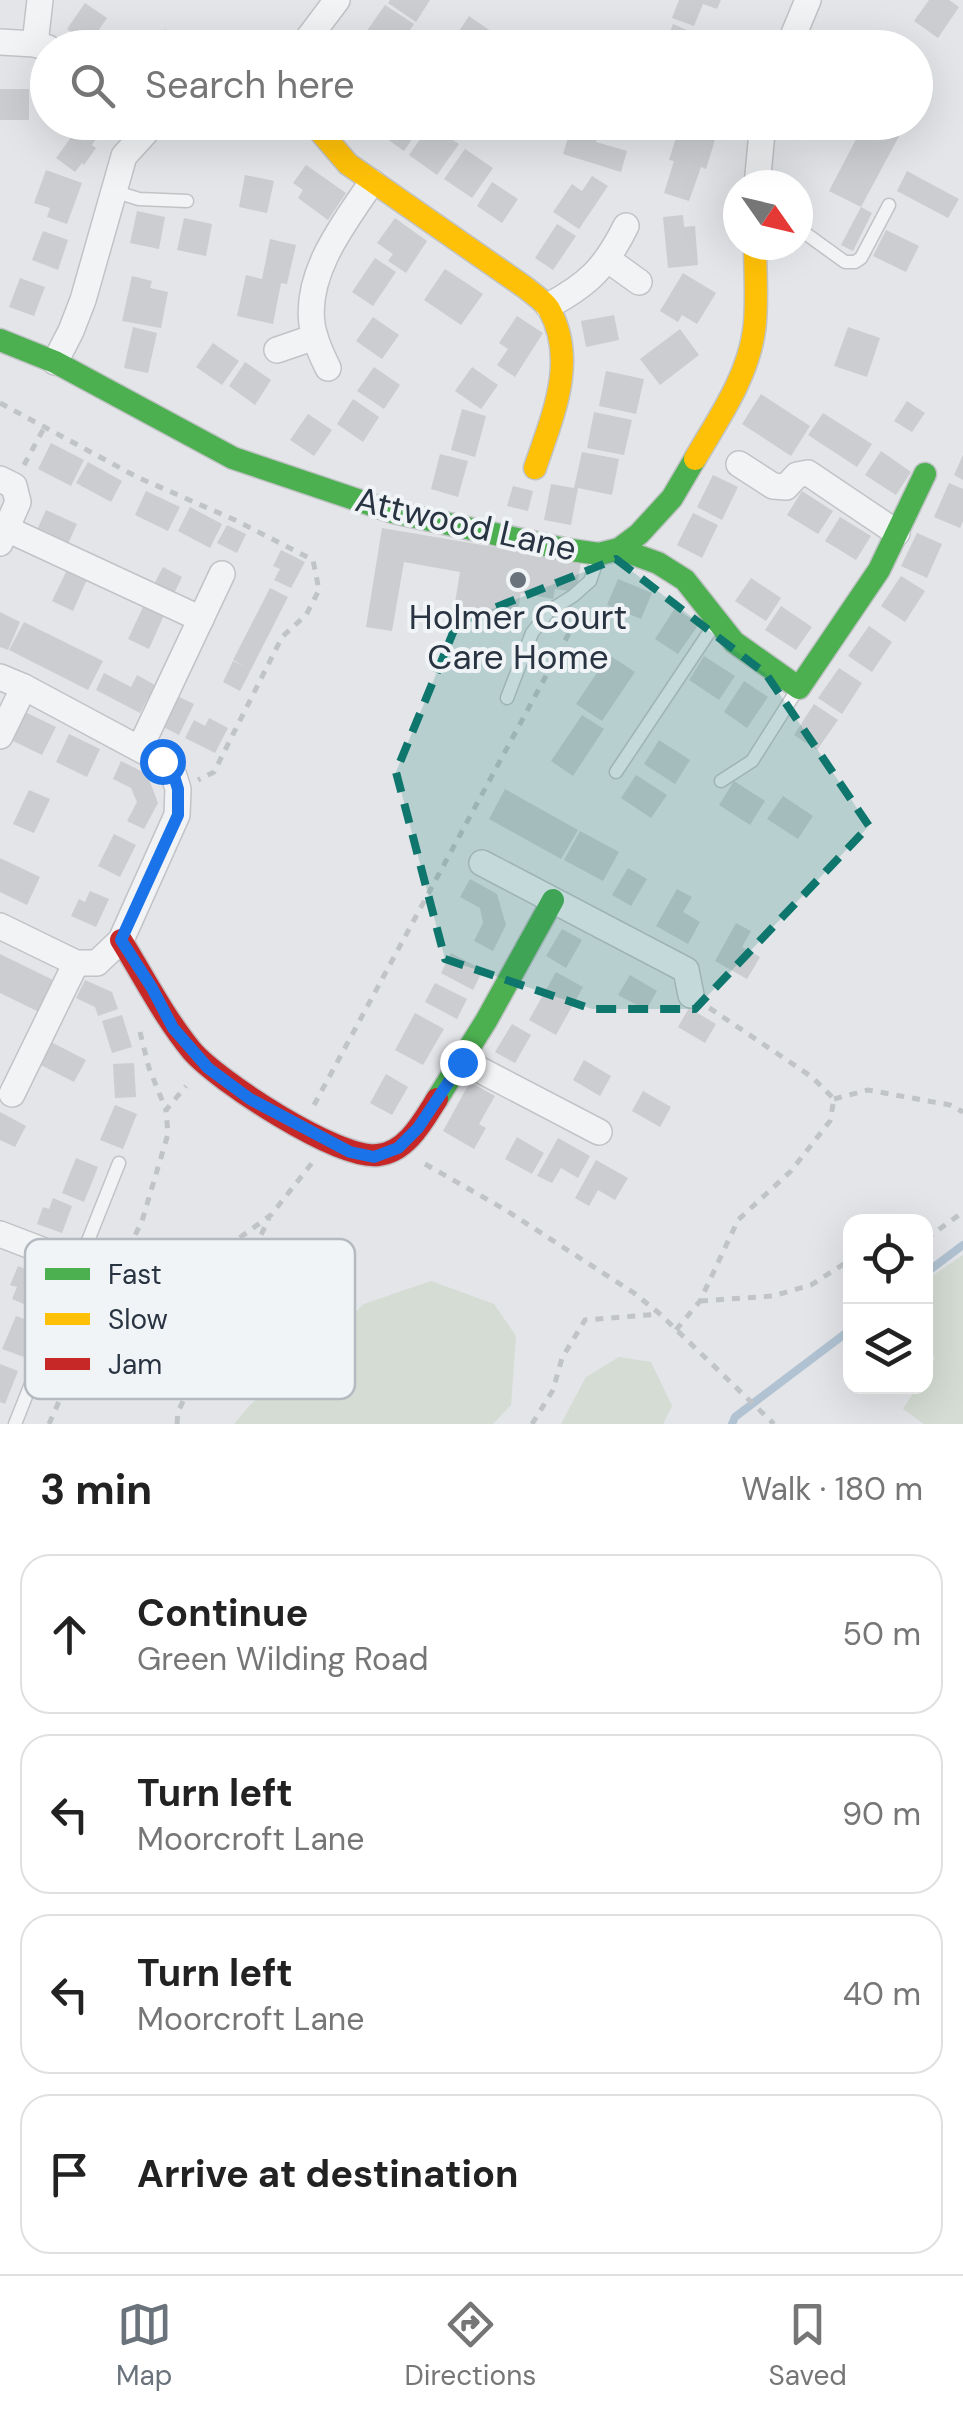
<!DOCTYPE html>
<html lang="en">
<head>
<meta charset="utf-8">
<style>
	:root { --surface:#fff; --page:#f2f2f2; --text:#222; --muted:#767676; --line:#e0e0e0; --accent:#6a727c }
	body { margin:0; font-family:"DM Sans",sans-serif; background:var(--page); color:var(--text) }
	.controls { position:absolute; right:30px; bottom:30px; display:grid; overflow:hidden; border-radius:20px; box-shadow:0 10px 40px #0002 }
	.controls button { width:90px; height:90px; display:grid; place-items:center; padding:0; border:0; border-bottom:2px solid var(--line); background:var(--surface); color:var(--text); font:50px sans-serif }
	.compass { position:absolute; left:723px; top:170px; width:90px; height:90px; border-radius:50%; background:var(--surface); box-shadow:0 10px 40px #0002; rotate:124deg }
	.stop { position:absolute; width:30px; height:30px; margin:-22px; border:8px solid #1a73e8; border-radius:50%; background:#fff }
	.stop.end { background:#1a73e8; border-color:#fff; box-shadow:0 2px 10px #0008 }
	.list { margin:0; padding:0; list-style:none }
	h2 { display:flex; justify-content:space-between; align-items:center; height:130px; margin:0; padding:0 40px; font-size:42px }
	h2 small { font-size:32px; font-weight:400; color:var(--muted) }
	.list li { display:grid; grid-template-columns:65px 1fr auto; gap:30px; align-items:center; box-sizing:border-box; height:160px; margin:0 20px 20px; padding:0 20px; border:2px solid var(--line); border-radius:30px }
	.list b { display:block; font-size:38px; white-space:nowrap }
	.list p { margin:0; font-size:32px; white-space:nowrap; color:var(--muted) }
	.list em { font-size:32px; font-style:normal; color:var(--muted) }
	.icon { flex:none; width:55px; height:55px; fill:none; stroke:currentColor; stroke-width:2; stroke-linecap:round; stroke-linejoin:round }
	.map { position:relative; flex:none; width:963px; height:1424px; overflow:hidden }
	.search { position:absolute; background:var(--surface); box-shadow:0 10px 40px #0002; left:30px; right:30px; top:30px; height:110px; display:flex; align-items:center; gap:25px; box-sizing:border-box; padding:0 35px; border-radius:55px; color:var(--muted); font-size:38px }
	.sheet { height:850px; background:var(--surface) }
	nav { display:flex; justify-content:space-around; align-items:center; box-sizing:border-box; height:140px; border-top:2px solid var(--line); background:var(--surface); font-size:28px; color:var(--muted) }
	nav a { display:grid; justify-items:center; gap:5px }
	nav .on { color:var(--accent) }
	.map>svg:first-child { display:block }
</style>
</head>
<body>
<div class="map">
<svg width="963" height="1424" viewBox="0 0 963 1424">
	<rect width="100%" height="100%" fill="#e3e5e8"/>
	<g fill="#d4dcd3">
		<polygon points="963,1255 963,1424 924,1424 903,1409 917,1387 926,1386 926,1373 935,1358 926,1337 926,1280"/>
		<polygon points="431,1281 494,1304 516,1336 511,1405 493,1424 234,1424 250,1405 364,1304"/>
		<polygon points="619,1357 651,1362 672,1406 663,1424 561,1424 586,1377"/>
	</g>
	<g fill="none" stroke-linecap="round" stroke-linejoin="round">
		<g stroke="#b1c3d3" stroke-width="8">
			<polyline points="926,1273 963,1245"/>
			<polyline points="732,1424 735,1417 850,1330"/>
		</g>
	</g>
	<g fill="#cbcdd0">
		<polygon points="390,0 430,0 416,22 388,3"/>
		<polygon points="679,0 721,0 717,9 703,4 694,26 672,18"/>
		<polygon points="929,0 949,0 959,7 938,38 914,21"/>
		<polygon points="85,3 107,18 89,44 67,29"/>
		<polygon points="385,5 414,24 398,48 382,48 364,35"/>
		<polygon points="469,16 498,36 515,48 448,48"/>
		<polygon points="673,24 698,35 692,48 664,48"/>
		<polygon points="165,29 194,48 139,48 149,32 160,38"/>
		<rect x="0" y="89" width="29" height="31"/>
		<polygon points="382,122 424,122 404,151 376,131"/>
		<polygon points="573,122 602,122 596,142 627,151 621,172 563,154"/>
		<polygon points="681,122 695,122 718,130 706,169 701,167 689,201 664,193 674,161 669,160"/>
		<polygon points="865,122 900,122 905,125 861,207 829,191"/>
		<polygon points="80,125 97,137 92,145 96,148 84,165 82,163 75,172 56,158"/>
		<polygon points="430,125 459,144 437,175 409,155"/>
		<polygon points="465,149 493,168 472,198 444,179"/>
		<polygon points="306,165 346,193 328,220 298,198 303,190 293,183"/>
		<polygon points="46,170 82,183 67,224 47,217 50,208 34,203"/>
		<polygon points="907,171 959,199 948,218 897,191"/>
		<polygon points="245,175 274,181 267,213 239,207"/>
		<polygon points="592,176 608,186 579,229 553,212 572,184 582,191"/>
		<polygon points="492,182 518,199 502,223 477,206"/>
		<polygon points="861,207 872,213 853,251 841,245"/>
		<polygon points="137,211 165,217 159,249 130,243"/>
		<polygon points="683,215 684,227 695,226 698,265 668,268 663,217"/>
		<polygon points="184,218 212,224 206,256 177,250"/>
		<polygon points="395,218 427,241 406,273 388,261 393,254 377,243"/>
		<polygon points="557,224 576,236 553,270 535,258"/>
		<polygon points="886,230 919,246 906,272 873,256"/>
		<polygon points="43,231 68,240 58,270 32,260"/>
		<polygon points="270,239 296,245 287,284 281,283 273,324 237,316 246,275 262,279"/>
		<polygon points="375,258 396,272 373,306 352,292"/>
		<polygon points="445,269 483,294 461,325 424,300"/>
		<polygon points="683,273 716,293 697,324 682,315 678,322 660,311"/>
		<polygon points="132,276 152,281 150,288 168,292 161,328 122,321"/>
		<polygon points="20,278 45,287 34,316 9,307"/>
		<polygon points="614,315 619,340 586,347 581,321"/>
		<polygon points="517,316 543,333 515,377 497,365 508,349 499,343"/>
		<polygon points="373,317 399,335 382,359 356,341"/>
		<polygon points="133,327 157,333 148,373 124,368"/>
		<polygon points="848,327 880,338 867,377 834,366"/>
		<polygon points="680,329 699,355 660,385 640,359"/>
		<polygon points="213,343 239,361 222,385 196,367"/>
		<polygon points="245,362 271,380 255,405 229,386"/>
		<polygon points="374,367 400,385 384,409 357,391"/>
		<polygon points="472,367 498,385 481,409 455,391"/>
		<polygon points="606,371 644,379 636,414 599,406"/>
		<polygon points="761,394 810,426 791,456 742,424"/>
		<polygon points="353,399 379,417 363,442 337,424"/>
		<polygon points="907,401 925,413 912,432 894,421"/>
		<polygon points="462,409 486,416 475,457 451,450"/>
		<polygon points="594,412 632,420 624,455 587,448"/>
		<polygon points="823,413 872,444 857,467 808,435"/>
		<polygon points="308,414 332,430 314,456 290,440"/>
		<polygon points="51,443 84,460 71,486 38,469"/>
		<polygon points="881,451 911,472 896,495 865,475"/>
		<polygon points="582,452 619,459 612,495 578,488 571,525 544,520 551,484 574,488"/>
		<polygon points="440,454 468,461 458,497 431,489"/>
		<polygon points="963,455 963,480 954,475"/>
		<polygon points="88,462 122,481 111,502 76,483"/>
		<polygon points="713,475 738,487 722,520 697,507"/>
		<polygon points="949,483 963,489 963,521 960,528 934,517"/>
		<polygon points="513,486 533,491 528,511 507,506"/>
		<polygon points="146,491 180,507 168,531 135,515"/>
		<polygon points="802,491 833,511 818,534 787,515"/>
		<polygon points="190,507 222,524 210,548 178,531"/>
		<polygon points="46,510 77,524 67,546 36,532"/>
		<polygon points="693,513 718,525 702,558 677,545"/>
		<polygon points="840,517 871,536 856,560 825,541"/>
		<polygon points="227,525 246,534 237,553 217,543"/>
		<polygon points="382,528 581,562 576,592 555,589 553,599 521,593 515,625 453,615 460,572 404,562 392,631 366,627"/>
		<polygon points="917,533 942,544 927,578 901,566"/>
		<polygon points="281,550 305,562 291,588 274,580 280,569 273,566"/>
		<polygon points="163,567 182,577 173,596 153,586"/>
		<polygon points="68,568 88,577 73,611 52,601"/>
		<polygon points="901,576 925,591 905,622 881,606"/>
		<polygon points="751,578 781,598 766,621 735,601"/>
		<polygon points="618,579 652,593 641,619 607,605"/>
		<polygon points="270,588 288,597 240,691 223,682 233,661 245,667 233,660"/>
		<polygon points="144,605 164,615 149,649 128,639"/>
		<polygon points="781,606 812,627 796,650 765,630"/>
		<polygon points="675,608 699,624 678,654 655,639"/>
		<polygon points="0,612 20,622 8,650 0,647"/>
		<polygon points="24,622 103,661 88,690 9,650"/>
		<polygon points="869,626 892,642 872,672 848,656"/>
		<polygon points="609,655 635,672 602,721 576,704"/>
		<polygon points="704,656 735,676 719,700 689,680"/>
		<polygon points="839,668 862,683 842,714 818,698"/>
		<polygon points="104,673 131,687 137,675 155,685 140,713 96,690"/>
		<polygon points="744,681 768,697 747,728 724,712"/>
		<polygon points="175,695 194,704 179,735 161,726"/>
		<polygon points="814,704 838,720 817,750 794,735"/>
		<polygon points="25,712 56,727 42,755 11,740"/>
		<polygon points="582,715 604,729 573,776 551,761"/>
		<polygon points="209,718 228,728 215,753 185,738 194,720 205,726"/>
		<polygon points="69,734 100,749 87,777 56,762"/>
		<polygon points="659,740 690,760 675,784 644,764"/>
		<polygon points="121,761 147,774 158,803 144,829 127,821 137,802 131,788 113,779"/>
		<polygon points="636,775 667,795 651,818 621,798"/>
		<polygon points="734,781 765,801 750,825 719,805"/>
		<polygon points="505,789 578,830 561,859 489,819"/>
		<polygon points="29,790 50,799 34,833 13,824"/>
		<polygon points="783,796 813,816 798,839 767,819"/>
		<polygon points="580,831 619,852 603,881 564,860"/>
		<polygon points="114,834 136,845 120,877 98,866"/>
		<polygon points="0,858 40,877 27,905 0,892"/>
		<polygon points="628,868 647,879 631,906 612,895"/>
		<polygon points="470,879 497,894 506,925 493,951 474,941 483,923 480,908 460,897"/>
		<polygon points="677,889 692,897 683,912 700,922 688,944 656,926"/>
		<polygon points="90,891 109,899 96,927 71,916 79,899 85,902"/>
		<polygon points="736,923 751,931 742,947 760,957 747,979 715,961"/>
		<polygon points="562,929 582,940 566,968 546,956"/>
		<polygon points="451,953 483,970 473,990 441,973"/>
		<polygon points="0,954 55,981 39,1012 0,993"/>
		<polygon points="556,972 583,987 556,1035 529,1020"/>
		<polygon points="630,975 657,991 646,1010 618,995"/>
		<polygon points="85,980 112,992 118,1009 98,1016 95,1007 76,998"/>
		<polygon points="435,983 467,999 457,1019 425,1002"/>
		<polygon points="689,1008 716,1024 705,1043 678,1027"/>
		<polygon points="415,1013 444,1029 423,1065 395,1050"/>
		<polygon points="122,1015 132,1047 112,1053 102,1021"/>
		<polygon points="512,1024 531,1035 515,1063 495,1052"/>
		<polygon points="51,1042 86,1060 74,1082 39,1064"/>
		<polygon points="584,1060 611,1076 600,1096 573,1080"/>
		<polygon points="134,1063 136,1097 115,1098 113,1064"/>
		<polygon points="386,1074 408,1087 392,1115 370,1103"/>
		<polygon points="470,1082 495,1096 479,1124 486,1128 474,1149 443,1131"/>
		<polygon points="643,1091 671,1107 660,1127 632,1111"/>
		<polygon points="115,1105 137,1114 123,1149 100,1140"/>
		<polygon points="0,1112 26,1126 15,1147 0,1140"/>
		<polygon points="517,1137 544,1153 532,1174 505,1159"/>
		<polygon points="558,1138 590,1156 578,1178 561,1168 552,1183 537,1176"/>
		<polygon points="76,1158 98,1167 84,1202 62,1193"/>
		<polygon points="596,1160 628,1178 615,1200 598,1190 589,1206 575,1198"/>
		<polygon points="53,1198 72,1206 62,1233 37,1224 43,1207 49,1209"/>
		<polygon points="18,1266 45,1277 33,1308 12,1299 17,1287 10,1285"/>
		<polygon points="16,1316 38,1324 24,1357 2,1349"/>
		<polygon points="0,1364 18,1371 5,1404 0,1402"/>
	</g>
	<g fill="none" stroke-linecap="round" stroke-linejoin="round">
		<defs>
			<g id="lane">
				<polyline points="629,129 632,122"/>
				<polyline points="113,191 139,199 187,201"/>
				<polyline points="798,228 845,262 855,262 861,258 889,205"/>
				<polyline points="507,698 532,633 549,611 573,596 590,581 598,558"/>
				<polyline points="616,772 716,622"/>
				<polyline points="721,781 752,761 797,690"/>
				<polyline points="15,1424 119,1163"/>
			</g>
			<g id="street">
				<polyline points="0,42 35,44 48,48"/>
				<polyline points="35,44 40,0"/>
				<polyline points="301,48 337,0"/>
				<polyline points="788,48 808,0"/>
				<polyline points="757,185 763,122"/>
				<polyline points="607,259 639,282"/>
				<path d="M 548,306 C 589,284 605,268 626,226"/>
				<polyline points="277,350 315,337"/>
				<polyline points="55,362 71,331 83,300 124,156 155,122"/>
				<path d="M 328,368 C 321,354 314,339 312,324 C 305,272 345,222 372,182"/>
				<polyline points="739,464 773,486 786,487 797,475 808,473 897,533"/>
				<polyline points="0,479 14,486 18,502 0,543"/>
				<polyline points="7,529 201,619"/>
				<polyline points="0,677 24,687 162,761 174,776 178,789 177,815 121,940 97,963 76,963 0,926"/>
				<polyline points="0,736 24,687"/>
				<polyline points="140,748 222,574"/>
				<polyline points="482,863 686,970 691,995"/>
				<polyline points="463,1061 599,1132"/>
				<polyline points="12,1094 76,963"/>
				<polyline points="0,1234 78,1264"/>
			</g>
			<g id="fast">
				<polyline points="0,340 55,362 233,458 393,512 564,549 599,554 619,549 639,534 672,498 695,459"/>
				<polyline points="619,549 658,563 685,580 734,642 799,688 879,570 925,474"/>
				<polyline points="437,1099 486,1021 553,900"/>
			</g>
			<g id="slow">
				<path d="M 312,122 L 348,164 L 526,288 C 533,294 544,301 549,309 C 578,361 552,417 535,468"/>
				<path d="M 695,459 C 718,419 747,379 754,331 C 758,304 755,273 755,245"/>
			</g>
			<path id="jam" d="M 121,940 C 144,977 164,1017 192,1051 C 218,1081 338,1160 378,1155 C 407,1152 423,1121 437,1099"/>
		</defs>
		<use href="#lane" stroke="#c1c3c6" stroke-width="15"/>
		<use href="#street" stroke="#c1c3c6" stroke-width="28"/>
		<use href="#fast" stroke="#c1c3c6" stroke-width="25"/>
		<use href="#slow" stroke="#c1c3c6" stroke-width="25"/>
		<use href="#jam" stroke="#c1c3c6" stroke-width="25"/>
		<g stroke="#c1c4c7" stroke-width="5" stroke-dasharray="8 8" stroke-linecap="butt">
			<polyline points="0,403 137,477 235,520 313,560 319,590 306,615 282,637 214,772 198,780"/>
			<polyline points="24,465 44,428"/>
			<polyline points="140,1032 149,1068 166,1110"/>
			<polyline points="834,1099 868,1090 950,1105 963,1112"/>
			<polyline points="314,1105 580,613"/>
			<polyline points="425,1164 504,1209 634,1293 660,1314 774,1424"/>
			<polyline points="926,1239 963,1212"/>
			<polyline points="113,1283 147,1293 198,1268 271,1215 312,1163"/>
			<polyline points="700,1301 773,1296 811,1285 850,1260"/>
			<polyline points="676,1330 700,1301 738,1220 791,1171 830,1121 834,1099 812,1077 708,1007"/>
			<polyline points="49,1424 112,1282 142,1221 168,1134 166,1110 186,1086"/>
			<polyline points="177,1424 178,1412 269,1218"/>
			<polyline points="532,1424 553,1390 562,1358 585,1320 660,1314"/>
		</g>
		<use href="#lane" stroke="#f2f3f5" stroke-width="12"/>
		<use href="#street" stroke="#f2f3f5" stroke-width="25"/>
		<use href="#fast" stroke="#4caf50" stroke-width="22"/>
		<use href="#slow" stroke="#ffc107" stroke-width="22"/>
		<use href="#jam" stroke="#c62828" stroke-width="22"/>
	</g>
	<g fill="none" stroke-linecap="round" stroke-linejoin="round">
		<polyline stroke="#1a73e8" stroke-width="12" points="162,761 174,776 178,789 178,815 121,940 152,988 173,1028 208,1068 250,1099 350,1152 374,1157 398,1148 418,1128 462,1062"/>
	</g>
	<path fill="#0f766e" fill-opacity="0.2" stroke="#0f766e" stroke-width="8" stroke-dasharray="20 12" stroke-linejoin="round" d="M 616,559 L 766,674 L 869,826 L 695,1009 L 592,1009 L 445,959 L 396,772 L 457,623 Z"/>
	<circle fill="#6a727c" stroke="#f1f4f7" stroke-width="4" cx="518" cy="580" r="10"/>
	<g text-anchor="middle" stroke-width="8" stroke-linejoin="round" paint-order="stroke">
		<g font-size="35" fill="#293442" stroke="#f1f4f7">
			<text transform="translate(466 524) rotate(13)" y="12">Attwood Lane</text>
		</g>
		<g font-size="35" fill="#293442" stroke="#f1f4f7">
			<text x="518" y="629">Holmer Court<tspan x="518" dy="40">Care Home</tspan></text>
		</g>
	</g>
	<rect x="25" y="1239" width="330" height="160" rx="15" fill="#f1f4f7" stroke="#b5bac1" stroke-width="2.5"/>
	<rect x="45" y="1268" width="45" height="12" fill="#4caf50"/>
	<rect x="45" y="1313" width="45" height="12" fill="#ffc107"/>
	<rect x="45" y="1358" width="45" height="12" fill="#c62828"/>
	<g font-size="28" fill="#293442">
		<text x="108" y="1284">Fast</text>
		<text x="108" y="1329">Slow</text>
		<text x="108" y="1374">Jam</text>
	</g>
</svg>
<div class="controls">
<button><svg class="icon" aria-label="locate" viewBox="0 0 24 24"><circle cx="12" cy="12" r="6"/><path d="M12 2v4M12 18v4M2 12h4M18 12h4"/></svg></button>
<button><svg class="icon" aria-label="layers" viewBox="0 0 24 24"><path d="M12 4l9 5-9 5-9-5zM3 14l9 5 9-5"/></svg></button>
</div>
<svg class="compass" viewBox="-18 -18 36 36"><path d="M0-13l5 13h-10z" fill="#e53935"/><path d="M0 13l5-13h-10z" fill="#767676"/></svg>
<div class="stop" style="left:162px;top:761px"></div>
<div class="stop end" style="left:462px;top:1062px"></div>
<div class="search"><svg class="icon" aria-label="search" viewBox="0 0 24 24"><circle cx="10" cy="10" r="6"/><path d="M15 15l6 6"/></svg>Search here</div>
</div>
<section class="sheet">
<h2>3 min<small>Walk · 180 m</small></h2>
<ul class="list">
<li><svg class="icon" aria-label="ahead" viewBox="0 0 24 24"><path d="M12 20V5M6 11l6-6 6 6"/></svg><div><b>Continue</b><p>Green Wilding Road</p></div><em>50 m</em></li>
<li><svg class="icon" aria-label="left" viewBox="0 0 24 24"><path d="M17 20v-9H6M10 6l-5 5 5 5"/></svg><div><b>Turn left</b><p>Moorcroft Lane</p></div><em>90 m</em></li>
<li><svg class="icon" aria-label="left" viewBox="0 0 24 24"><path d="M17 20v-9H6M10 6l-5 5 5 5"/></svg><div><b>Turn left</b><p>Moorcroft Lane</p></div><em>40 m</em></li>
<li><svg class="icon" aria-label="arrive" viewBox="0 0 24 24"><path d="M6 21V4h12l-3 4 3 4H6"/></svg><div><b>Arrive at destination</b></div></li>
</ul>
</section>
<nav>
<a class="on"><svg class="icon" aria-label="map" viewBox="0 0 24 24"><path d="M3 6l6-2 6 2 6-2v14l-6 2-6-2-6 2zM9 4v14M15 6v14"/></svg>Map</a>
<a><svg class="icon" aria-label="directions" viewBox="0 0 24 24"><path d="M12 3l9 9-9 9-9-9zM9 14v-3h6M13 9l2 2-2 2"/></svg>Directions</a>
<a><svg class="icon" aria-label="saved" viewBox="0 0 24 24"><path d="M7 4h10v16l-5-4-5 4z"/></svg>Saved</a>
</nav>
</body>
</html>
